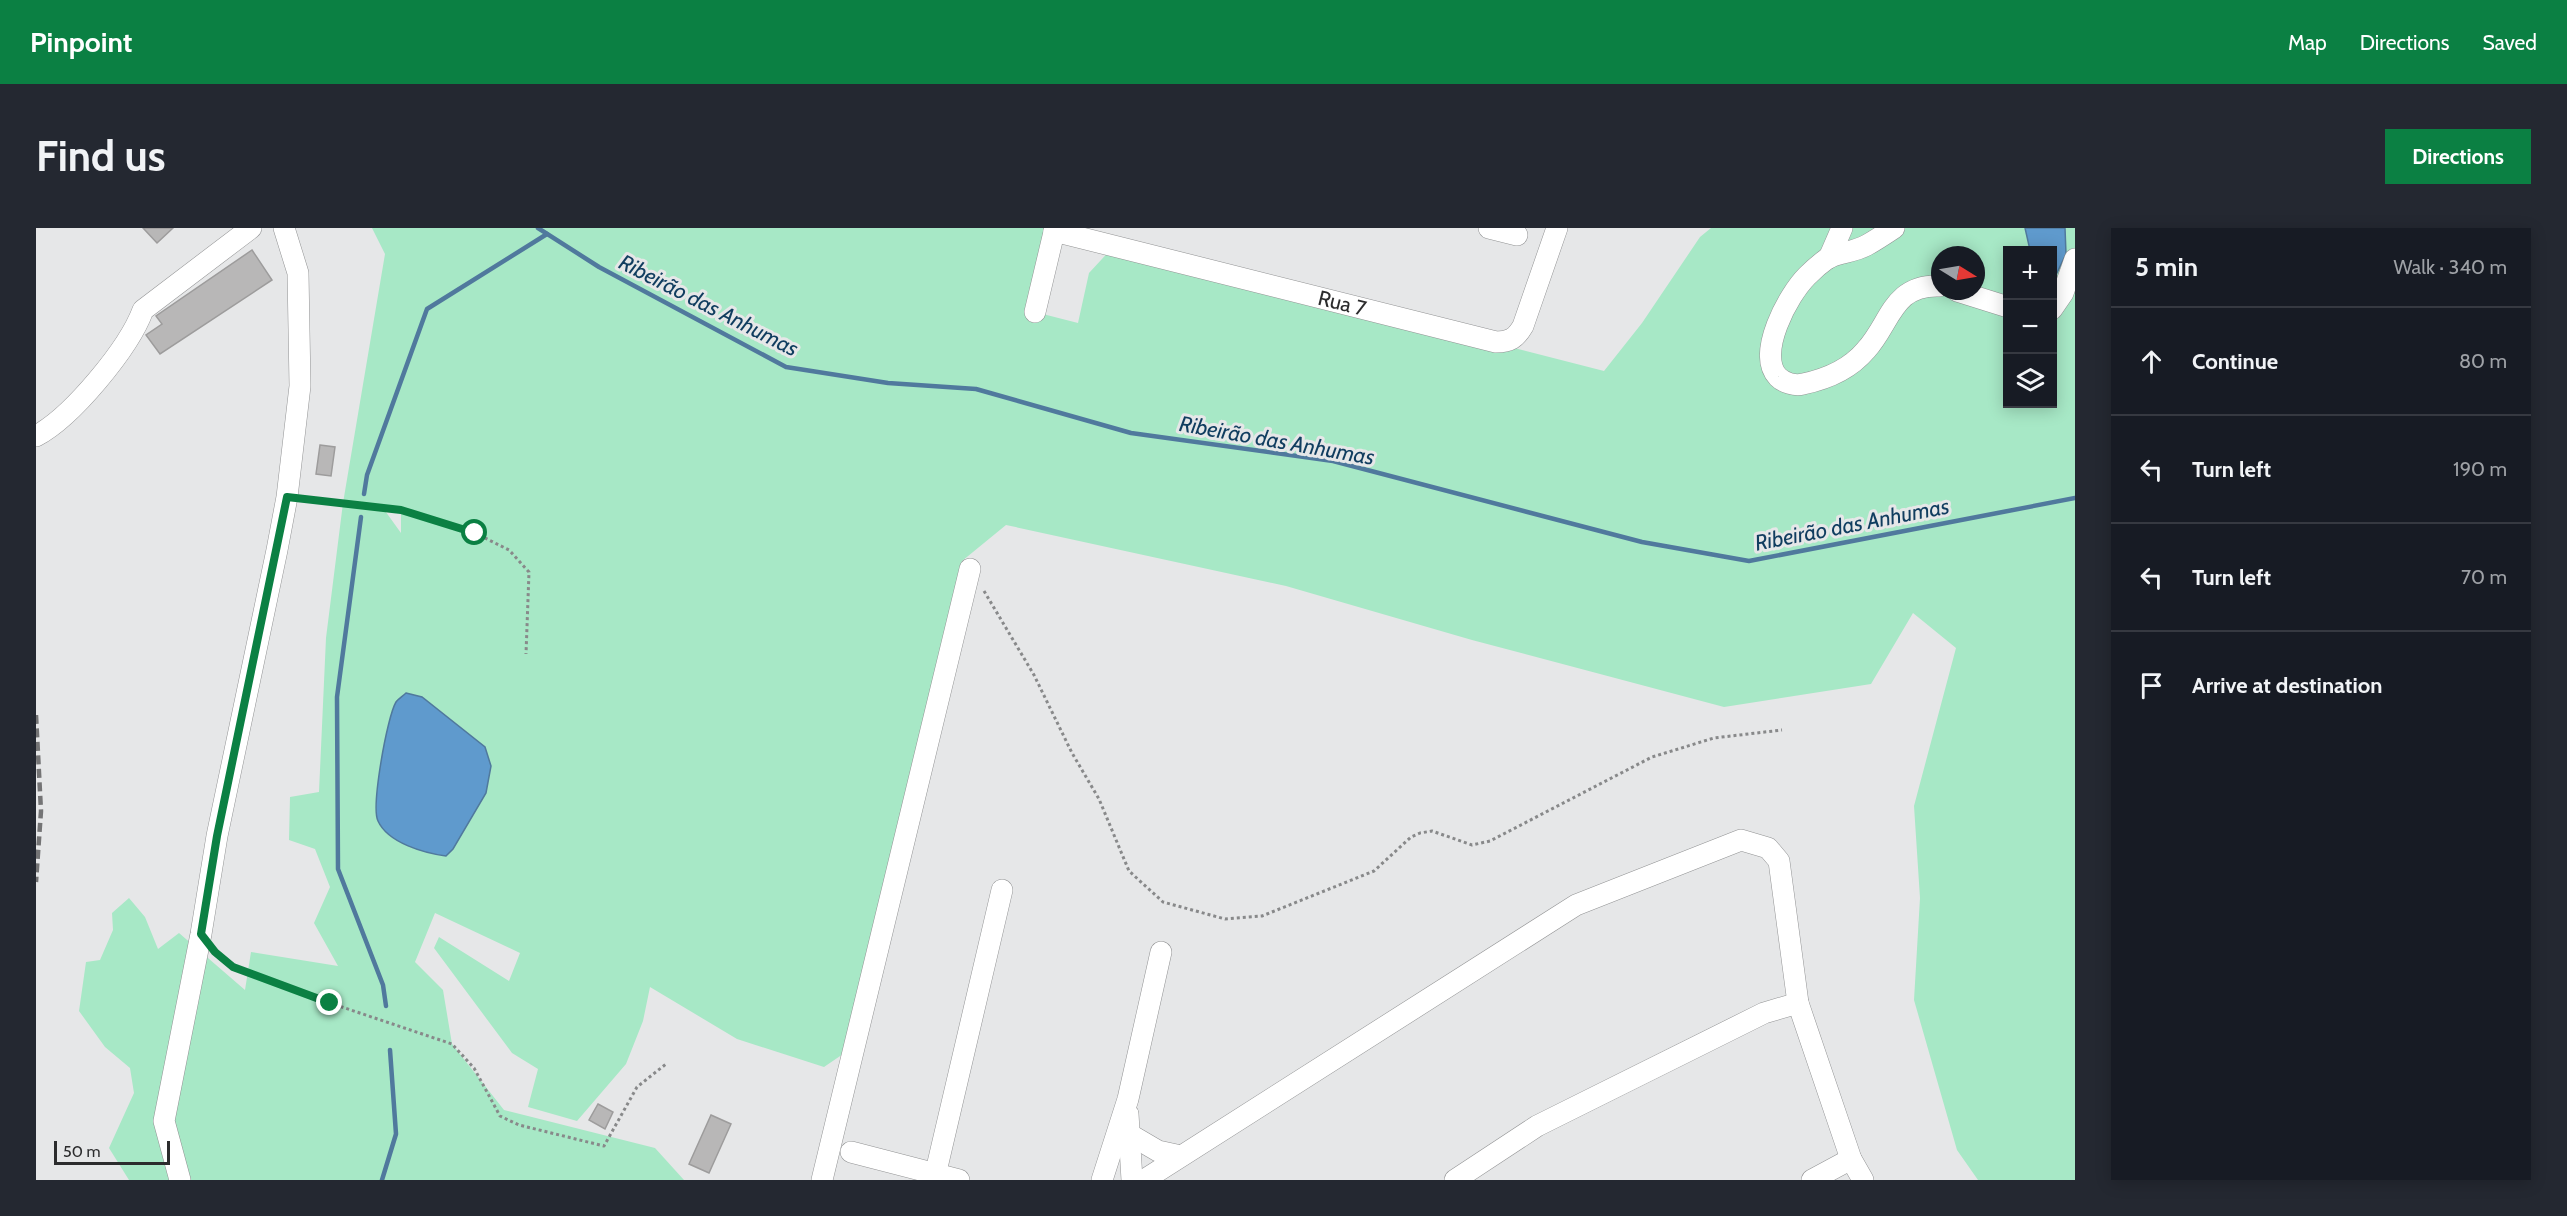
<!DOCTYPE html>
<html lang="en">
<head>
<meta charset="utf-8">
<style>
	:root { --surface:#171b24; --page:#242831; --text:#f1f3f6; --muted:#9ea1a6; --line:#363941; --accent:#0b8043 }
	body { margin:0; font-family:Cabin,sans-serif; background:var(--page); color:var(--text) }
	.controls { position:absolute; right:18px; top:18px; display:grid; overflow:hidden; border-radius:0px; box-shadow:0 3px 15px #0003 }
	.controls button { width:54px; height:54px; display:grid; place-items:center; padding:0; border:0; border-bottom:2px solid var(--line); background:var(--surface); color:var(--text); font:30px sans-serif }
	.compass { position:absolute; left:1895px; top:18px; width:54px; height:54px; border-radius:50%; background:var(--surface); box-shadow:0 3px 15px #0003; rotate:101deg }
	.scale { position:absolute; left:18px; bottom:15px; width:116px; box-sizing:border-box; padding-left:6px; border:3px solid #2c2c2d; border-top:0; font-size:16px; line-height:21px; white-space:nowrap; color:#2c2c2d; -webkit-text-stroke:4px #e6e7e8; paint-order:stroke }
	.stop { position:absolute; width:18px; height:18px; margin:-14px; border:4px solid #0b8043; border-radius:50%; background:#fff }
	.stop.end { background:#0b8043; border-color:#fff; box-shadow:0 2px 6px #0008 }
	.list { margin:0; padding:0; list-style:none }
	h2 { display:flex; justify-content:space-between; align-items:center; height:78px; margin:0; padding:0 24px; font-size:26px }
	h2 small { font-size:20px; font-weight:400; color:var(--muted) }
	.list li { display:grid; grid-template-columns:39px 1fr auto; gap:18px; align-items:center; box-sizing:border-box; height:108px; padding:0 24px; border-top:2px solid var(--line) }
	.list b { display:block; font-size:22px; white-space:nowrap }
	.list em { font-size:20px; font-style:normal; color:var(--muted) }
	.icon { flex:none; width:33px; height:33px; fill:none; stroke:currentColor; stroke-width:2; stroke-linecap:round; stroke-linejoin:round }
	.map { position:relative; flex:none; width:2039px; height:952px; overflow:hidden; border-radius:0px }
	header { display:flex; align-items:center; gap:36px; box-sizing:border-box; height:84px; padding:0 30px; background:var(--accent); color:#fff }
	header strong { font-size:28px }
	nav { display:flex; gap:33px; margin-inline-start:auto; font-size:21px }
	.intro { display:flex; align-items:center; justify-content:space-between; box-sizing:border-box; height:144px; padding:0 36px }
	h1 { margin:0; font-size:42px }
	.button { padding:15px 27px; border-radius:0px; background:var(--accent); color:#fff; font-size:21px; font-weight:700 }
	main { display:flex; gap:36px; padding:0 36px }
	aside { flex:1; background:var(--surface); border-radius:0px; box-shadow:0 3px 15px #0003 }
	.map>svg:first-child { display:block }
</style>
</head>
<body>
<header>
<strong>Pinpoint</strong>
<nav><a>Map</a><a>Directions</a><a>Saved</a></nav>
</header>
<div class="intro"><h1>Find us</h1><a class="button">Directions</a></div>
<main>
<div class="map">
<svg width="2039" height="952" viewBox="0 0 2039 952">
	<rect width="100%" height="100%" fill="#e6e7e8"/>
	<path fill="#a7e8c6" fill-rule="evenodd" d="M 336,0 L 1019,0 L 999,84 L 1042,95 L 1053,45 L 1078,18 L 1568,143 L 1606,95 L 1664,9 L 1675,0 L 2039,0 L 2039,952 L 1942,952 L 1921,922 L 1878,772 L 1884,670 L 1878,578 L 1920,420 L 1877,385 L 1835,456 L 1688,479 L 1436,412 L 1250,358 L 970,297 L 926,333 L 810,824 L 788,839 L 701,811 L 614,759 L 607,793 L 590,836 L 541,893 L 492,879 L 502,841 L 476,825 L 398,720 L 403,709 L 473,753 L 484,725 L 399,685 L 379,734 L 407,762 L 416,816 L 468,882 L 619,920 L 648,952 L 93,952 L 73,920 L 98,865 L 94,840 L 69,819 L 43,783 L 50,734 L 64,732 L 77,702 L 76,685 L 93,670 L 109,689 L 122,721 L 143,705 L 209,762 L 215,724 L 302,738 L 278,695 L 294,659 L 279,621 L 253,612 L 254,569 L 283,564 L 290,410 L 307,275 L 349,26 ZM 1972,22 L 2016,22 L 2016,176 L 1972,176 ZM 1904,27 L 1940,27 L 1940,63 L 1904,63 ZM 347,280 L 365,282 L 365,305 Z"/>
	<g fill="#5f9acd" stroke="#50799d" stroke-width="1.5">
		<polygon points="1989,0 2029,0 2030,26 2017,53 2016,22 1994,22"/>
		<path d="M 370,465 L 386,469 L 449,519 L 455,538 L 450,565 L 417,621 L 410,628 C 388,625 352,615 342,593 C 335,579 351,489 360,474 C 362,471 367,468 370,465 Z"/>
	</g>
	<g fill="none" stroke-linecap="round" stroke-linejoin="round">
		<g stroke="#50799d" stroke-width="4.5">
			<polyline points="502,0 563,39 750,139 852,155 940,161 1095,205 1297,233 1606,314 1713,333 2039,270"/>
			<polyline points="328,266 331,247 391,81 511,6"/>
			<polyline points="325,289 301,469 302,641 347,757 350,778"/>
			<polyline points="346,952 360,906 354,822"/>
		</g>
	</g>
	<g fill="#b8b7b7" stroke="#9d9c9c" stroke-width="1.5">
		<polygon points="107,0 137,0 121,15"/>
		<polygon points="216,22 236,52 124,126 110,107 126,96 120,88"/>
		<polygon points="284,217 299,219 295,248 280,246"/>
		<polygon points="562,876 577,884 569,901 553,892"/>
		<polygon points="675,887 695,896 673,945 653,936"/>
	</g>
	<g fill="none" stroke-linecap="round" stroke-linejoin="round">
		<defs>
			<g id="minor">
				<polyline points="1453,0 1481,7"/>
				<path d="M 1858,0 C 1849,6 1840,12 1831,17 C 1819,24 1804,24 1792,30 C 1785,35 1777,42 1771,48 C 1752,67 1720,126 1742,149 C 1748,155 1759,158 1767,156 C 1791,151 1814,141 1830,122 C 1855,95 1856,56 1904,58"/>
				<path id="s1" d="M 1018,3 L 1460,114 C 1474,114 1480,110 1487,98 L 1521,0"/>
				<polyline points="1793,30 1806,0"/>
				<polyline points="1921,63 1972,79"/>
				<polyline points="2016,81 2027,65 2039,31"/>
				<polyline points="999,84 1019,0"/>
				<path d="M 0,208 C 36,189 93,120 107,82 L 215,0"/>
				<polyline points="1092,886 1096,952"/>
				<polyline points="1093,906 1122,923 1145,928"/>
				<polyline points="815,924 923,952"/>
				<polyline points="144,952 128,893 165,706 181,608 241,322 251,269 264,158 262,45 248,0"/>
				<polyline points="786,952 934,341"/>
				<polyline points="898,952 966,662"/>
				<polyline points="1066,952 1092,871 1125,724"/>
				<polyline points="1108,952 1540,677 1705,612 1732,620 1743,633 1762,775 1815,931 1827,952"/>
				<polyline points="1419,952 1501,898 1728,785 1762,775"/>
				<polyline points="1776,952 1815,931"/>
			</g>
		</defs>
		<use href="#minor" stroke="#929394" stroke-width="22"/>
		<g stroke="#88898a" stroke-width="3" stroke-dasharray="3 3" stroke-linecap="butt">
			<polyline points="268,271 365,282 439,305 473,322 493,344 490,426"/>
			<polyline points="948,363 998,447 1036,525 1063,571 1093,643 1127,674 1189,691 1226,688 1338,643 1375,609 1384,605 1396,603 1436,617 1454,613 1616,529 1678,510 1746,502"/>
			<polyline points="179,724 197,739 294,775 416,816 438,840 464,888 483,897 568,918 601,859 630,836"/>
		</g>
		<use href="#minor" stroke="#fff" stroke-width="21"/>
		<polyline stroke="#747475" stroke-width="4.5" stroke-dasharray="9 4.5" stroke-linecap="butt" points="0,487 5,583 0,654"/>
	</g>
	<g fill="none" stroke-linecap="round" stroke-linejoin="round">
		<polyline stroke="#0b8043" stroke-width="8" points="294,775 197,739 179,724 165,706 181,608 251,269 365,282 439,305"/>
	</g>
	<g text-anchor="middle" stroke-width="6" stroke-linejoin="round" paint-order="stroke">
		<g font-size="21" fill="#2c2c2d" stroke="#e6e7e8">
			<text dy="7" stroke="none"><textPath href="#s1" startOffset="297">Rua 7</textPath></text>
		</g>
		<g font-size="22" font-style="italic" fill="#103d5f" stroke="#e6e7e8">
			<text transform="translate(673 77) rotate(27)" y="8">Ribeirão das Anhumas</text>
			<text transform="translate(1241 212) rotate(10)" y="8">Ribeirão das Anhumas</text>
			<text transform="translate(1816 296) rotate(-11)" y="8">Ribeirão das Anhumas</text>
		</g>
	</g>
</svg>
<div class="controls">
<button>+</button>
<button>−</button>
<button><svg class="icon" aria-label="layers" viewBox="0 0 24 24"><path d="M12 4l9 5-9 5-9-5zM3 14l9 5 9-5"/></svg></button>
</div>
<svg class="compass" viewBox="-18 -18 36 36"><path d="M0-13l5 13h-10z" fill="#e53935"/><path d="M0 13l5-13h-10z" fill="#9ea1a6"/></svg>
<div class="scale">50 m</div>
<div class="stop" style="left:439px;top:305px"></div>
<div class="stop end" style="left:294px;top:775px"></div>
</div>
<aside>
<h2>5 min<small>Walk · 340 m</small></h2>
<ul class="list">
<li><svg class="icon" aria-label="ahead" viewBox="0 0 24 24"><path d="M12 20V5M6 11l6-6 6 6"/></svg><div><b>Continue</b></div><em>80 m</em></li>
<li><svg class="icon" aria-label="left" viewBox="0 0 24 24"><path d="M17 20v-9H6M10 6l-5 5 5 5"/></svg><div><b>Turn left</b></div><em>190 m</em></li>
<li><svg class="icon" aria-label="left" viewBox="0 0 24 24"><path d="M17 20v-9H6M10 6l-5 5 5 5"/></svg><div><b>Turn left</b></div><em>70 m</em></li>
<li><svg class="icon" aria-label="arrive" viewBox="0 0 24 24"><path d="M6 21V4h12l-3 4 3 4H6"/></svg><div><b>Arrive at destination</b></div></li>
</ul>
</aside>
</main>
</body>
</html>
